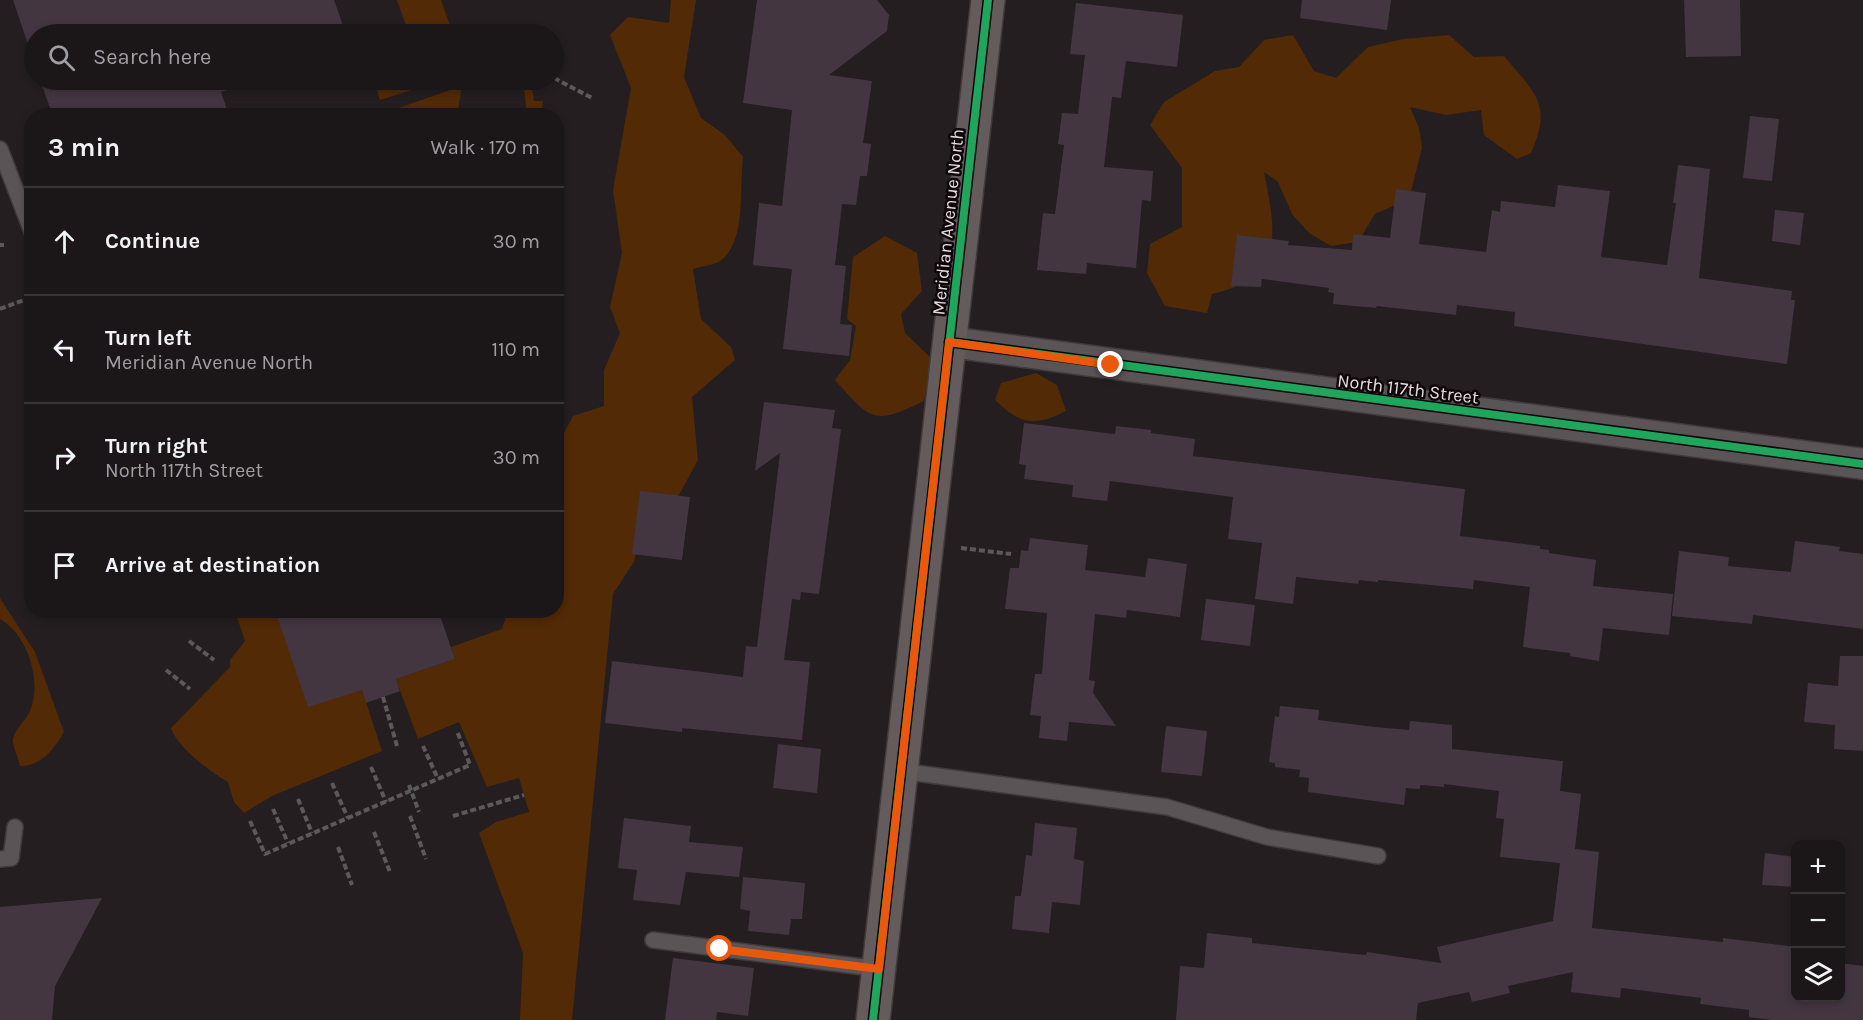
<!DOCTYPE html>
<html lang="en">
<head>
<meta charset="utf-8">
<style>
	:root { --surface:#1b1618; --page:#282325; --text:#f1f3f6; --muted:#a09fa2; --line:#393537 }
	body { margin:0; font-family:Karla,sans-serif; background:var(--page); color:var(--text) }
	.controls { position:absolute; right:18px; bottom:18px; display:grid; overflow:hidden; border-radius:12px; box-shadow:0 3px 9px #0003 }
	.controls button { width:54px; height:54px; display:grid; place-items:center; padding:0; border:0; border-bottom:2px solid var(--line); background:var(--surface); color:var(--text); font:30px sans-serif }
	.stop { position:absolute; width:18px; height:18px; margin:-14px; border:4px solid #ea580c; border-radius:50%; background:#fff }
	.stop.end { background:#ea580c; border-color:#fff; box-shadow:0 2px 6px #0008 }
	.list { margin:0; padding:0; list-style:none }
	h2 { display:flex; justify-content:space-between; align-items:center; height:78px; margin:0; padding:0 24px; font-size:26px }
	h2 small { font-size:20px; font-weight:400; color:var(--muted) }
	.list li { display:grid; grid-template-columns:39px 1fr auto; gap:18px; align-items:center; box-sizing:border-box; height:108px; padding:0 24px; border-top:2px solid var(--line) }
	.list b { display:block; font-size:22px; white-space:nowrap }
	.list p { margin:0; font-size:20px; white-space:nowrap; color:var(--muted) }
	.list em { font-size:20px; font-style:normal; color:var(--muted) }
	.icon { flex:none; width:33px; height:33px; fill:none; stroke:currentColor; stroke-width:2; stroke-linecap:round; stroke-linejoin:round }
	.map { position:relative; flex:none; width:1863px; height:1020px; overflow:hidden }
	.search { position:absolute; background:var(--surface); box-shadow:0 3px 9px #0003; left:24px; top:24px; width:540px; height:66px; display:flex; align-items:center; gap:15px; box-sizing:border-box; padding:0 21px; border-radius:33px; color:var(--muted); font-size:22px }
	.panel { position:absolute; background:var(--surface); box-shadow:0 3px 9px #0003; left:24px; top:108px; width:540px; height:510px; border-radius:24px }
	.map>svg:first-child { display:block }
</style>
</head>
<body>
<div class="map">
<svg width="1863" height="1020" viewBox="0 0 1863 1020">
	<rect width="100%" height="100%" fill="#241e20"/>
	<g fill="#522a06">
		<polygon points="397,0 441,0 453,34 409,34"/>
		<path d="M 671,0 L 696,0 L 684,77 L 701,118 L 725,135 L 743,157 C 739,186 747,243 720,261 C 713,266 700,266 693,269 L 701,319 L 731,347 L 735,360 L 692,397 L 698,460 L 672,508 L 643,520 L 634,562 L 613,594 L 572,1020 L 520,1020 L 523,953 L 479,833 L 496,822 L 529,812 L 519,778 L 487,787 L 459,722 L 418,739 L 396,679 L 455,659 L 451,647 L 502,629 L 508,611 L 556,610 L 557,446 L 573,416 L 604,406 L 604,370 L 620,333 L 610,307 L 622,253 L 613,190 L 631,88 L 610,35 L 628,17 L 669,23 Z"/>
		<path d="M 1293,35 L 1314,71 L 1336,78 L 1368,47 L 1403,39 L 1449,35 L 1474,57 L 1504,56 C 1535,93 1553,104 1531,153 L 1517,159 L 1484,135 L 1481,110 L 1446,115 L 1410,107 L 1419,128 L 1422,148 L 1409,199 L 1375,214 L 1358,242 L 1331,246 L 1309,233 L 1292,214 L 1278,182 L 1264,172 C 1276,232 1286,277 1212,294 L 1207,313 L 1165,306 L 1147,273 L 1150,244 L 1182,227 L 1182,168 L 1150,125 L 1164,102 L 1215,71 L 1239,67 L 1264,40 Z"/>
		<polygon points="374,80 443,80 380,100"/>
		<polygon points="523,80 531,80 534,101 543,101 541,115 527,115"/>
		<polygon points="462,86 457,115 385,115 384,113"/>
		<path d="M 885,236 L 917,253 L 922,291 L 901,314 L 905,333 L 933,360 L 924,401 C 873,426 871,420 835,380 L 850,360 L 856,326 L 847,319 L 853,257 Z"/>
		<path d="M 1036,373 L 1057,385 L 1066,411 C 1034,427 1021,425 995,400 L 1001,383 Z"/>
		<path d="M 0,598 L 35,652 L 64,732 C 53,750 42,766 20,766 C 19,758 12,746 13,739 C 15,728 26,721 30,711 C 42,682 29,636 0,619 Z"/>
		<path d="M 235,611 L 275,611 L 362,690 L 382,751 L 272,796 L 244,813 L 234,802 L 228,782 C 209,771 178,748 171,728 L 230,667 L 230,660 L 245,641 Z"/>
	</g>
	<g fill="#433641">
		<polygon points="13,0 334,0 346,34 34,34 34,62"/>
		<polygon points="757,0 877,0 889,15 887,31 829,75 872,81 863,143 871,144 867,176 860,176 856,205 842,204 835,265 846,266 840,324 852,325 849,356 783,349 792,269 753,265 759,203 782,206 792,110 743,103"/>
		<polygon points="1302,0 1391,0 1387,30 1300,18"/>
		<polygon points="1684,0 1740,0 1741,56 1686,57"/>
		<polygon points="1076,3 1183,15 1177,67 1126,61 1121,98 1112,97 1104,167 1153,171 1151,201 1142,200 1136,268 1087,263 1086,274 1037,270 1043,213 1055,214 1064,145 1058,144 1062,113 1078,114 1085,55 1070,54"/>
		<polygon points="40,80 259,80 221,92 229,116 53,116"/>
		<polygon points="1750,116 1779,119 1772,181 1743,178"/>
		<polygon points="1678,165 1710,169 1699,278 1792,291 1791,300 1795,300 1787,364 1514,326 1515,312 1457,305 1456,315 1377,306 1376,308 1333,304 1334,293 1328,292 1329,288 1262,279 1261,287 1231,286 1237,235 1289,241 1288,245 1352,250 1353,234 1390,238 1396,189 1426,193 1419,244 1486,252 1492,210 1500,212 1501,201 1555,207 1558,185 1610,191 1601,257 1667,265 1676,203 1673,203"/>
		<polygon points="1775,210 1804,213 1800,245 1772,241"/>
		<polygon points="764,402 835,410 832,428 841,429 819,594 801,592 800,600 792,599 784,660 810,662 802,740 682,728 682,732 605,723 612,661 743,677 746,646 757,647 780,453 755,471"/>
		<polygon points="1024,423 1115,434 1116,426 1151,430 1151,433 1195,439 1193,456 1465,489 1460,536 1540,546 1540,549 1549,550 1549,553 1596,560 1593,586 1673,594 1669,635 1603,628 1599,661 1570,656 1570,653 1523,647 1530,587 1474,580 1473,589 1378,580 1378,582 1359,580 1358,584 1296,577 1293,604 1255,599 1262,543 1228,539 1233,497 1110,481 1107,501 1072,497 1073,485 1024,479 1026,465 1019,464"/>
		<polygon points="640,491 690,497 682,560 632,554"/>
		<polygon points="1030,538 1088,545 1085,570 1145,577 1148,558 1187,564 1180,617 1127,610 1126,618 1095,614 1089,680 1095,681 1093,693 1116,726 1069,722 1067,741 1039,738 1041,716 1030,715 1035,674 1042,674 1047,613 1005,609 1010,568 1019,568 1021,550 1028,551"/>
		<polygon points="1795,541 1840,547 1839,551 1863,554 1863,629 1753,615 1752,624 1672,616 1679,551 1729,557 1728,566 1791,572"/>
		<polygon points="1206,599 1255,605 1250,646 1201,640"/>
		<polygon points="275,610 438,610 455,659 396,679 400,691 366,703 362,690 308,707"/>
		<polygon points="1840,656 1863,656 1863,751 1834,749 1835,725 1804,722 1808,683 1838,686"/>
		<polygon points="1280,706 1319,710 1318,720 1375,727 1409,730 1410,721 1452,725 1452,749 1563,761 1560,791 1581,794 1575,849 1599,852 1592,928 1723,942 1723,938 1796,947 1796,998 1840,998 1840,963 1863,966 1863,1020 1772,1020 1749,1017 1749,1010 1700,1004 1701,998 1621,988 1620,998 1571,992 1573,972 1508,986 1510,993 1472,1002 1469,992 1418,1003 1416,1020 1176,1020 1180,966 1204,968 1207,933 1252,938 1252,943 1355,954 1366,955 1367,952 1441,963 1437,947 1553,921 1560,863 1500,857 1504,819 1496,818 1499,791 1444,784 1444,787 1420,785 1420,789 1406,788 1404,805 1308,792 1309,778 1299,777 1300,770 1275,767 1275,763 1269,762 1275,716 1279,717"/>
		<polygon points="1166,726 1207,731 1202,776 1161,772"/>
		<polygon points="778,744 821,749 817,793 773,788"/>
		<polygon points="624,818 691,826 689,842 743,847 739,877 686,872 680,905 633,900 637,870 618,868"/>
		<polygon points="1035,823 1077,828 1074,859 1084,861 1080,905 1052,902 1049,933 1012,929 1015,896 1021,896 1026,855 1032,856"/>
		<polygon points="1765,853 1796,857 1796,887 1762,885"/>
		<polygon points="743,877 805,883 802,919 791,919 789,935 748,931 750,911 740,909"/>
		<polygon points="102,898 55,986 52,1020 0,1020 0,907"/>
		<polygon points="673,958 754,968 748,1016 717,1012 716,1020 665,1020"/>
	</g>
	<g fill="none" stroke-linecap="round" stroke-linejoin="round">
		<defs>
			<g id="lane">
				<polyline points="0,149 32,232"/>
				<polyline points="901,771 1167,807 1267,837 1378,856"/>
				<polyline points="0,859 11,858 15,827"/>
				<polyline points="653,940 879,969"/>
			</g>
			<polyline id="street" points="949,342 1863,464"/>
			<polyline id="secondary" points="873,1020 988,0"/>
		</defs>
		<use href="#lane" stroke="#403a3c" stroke-width="18"/>
		<use href="#street" stroke="#403a3c" stroke-width="33"/>
		<use href="#secondary" stroke="#403a3c" stroke-width="36"/>
		<g stroke="#5d585a" stroke-width="4" stroke-dasharray="6 3" stroke-linecap="butt">
			<polyline points="554,78 592,98"/>
			<polyline points="0,245 4,245"/>
			<polyline points="0,309 24,300"/>
			<polyline points="961,548 1011,554"/>
			<polyline points="189,641 214,660"/>
			<polyline points="166,670 190,689"/>
			<polyline points="383,697 397,746"/>
			<polyline points="423,746 438,779"/>
			<polyline points="371,767 386,802"/>
			<polyline points="332,783 348,818"/>
			<polyline points="409,785 419,812"/>
			<polyline points="298,799 312,833"/>
			<polyline points="273,809 288,843"/>
			<polyline points="410,816 426,859"/>
			<polyline points="453,816 524,795"/>
			<polyline points="250,821 265,854 470,765 457,731"/>
			<polyline points="374,832 390,872"/>
			<polyline points="338,847 352,885"/>
		</g>
		<use href="#lane" stroke="#5a5456" stroke-width="15"/>
		<use href="#street" stroke="#5a5456" stroke-width="30"/>
		<use href="#secondary" stroke="#645b5d" stroke-width="33"/>
		<defs>
			<g id="cycleway">
				<polyline points="949,342 1863,464"/>
				<polyline points="873,1020 988,0"/>
			</g>
		</defs>
		<use href="#cycleway" stroke="#0d0709" stroke-width="11"/>
		<use href="#cycleway" stroke="#20a55d" stroke-width="8"/>
	</g>
	<g fill="none" stroke-linecap="round" stroke-linejoin="round">
		<polyline stroke="#ea580c" stroke-width="8" points="720,949 879,969 949,342 1111,365"/>
	</g>
	<g text-anchor="middle" stroke-width="5" stroke-linejoin="round" paint-order="stroke">
		<g font-size="18" fill="#e5dbde" stroke="#0d0709">
			<text transform="translate(948 222) rotate(-84)" y="6">Meridian Avenue North</text>
			<text transform="translate(1408 389) rotate(7)" y="6">North 117th Street</text>
		</g>
	</g>
</svg>
<div class="controls">
<button>+</button>
<button>−</button>
<button><svg class="icon" aria-label="layers" viewBox="0 0 24 24"><path d="M12 4l9 5-9 5-9-5zM3 14l9 5 9-5"/></svg></button>
</div>
<div class="stop" style="left:720px;top:949px"></div>
<div class="stop end" style="left:1111px;top:365px"></div>
<div class="search"><svg class="icon" aria-label="search" viewBox="0 0 24 24"><circle cx="10" cy="10" r="6"/><path d="M15 15l6 6"/></svg>Search here</div>
<section class="panel">
<h2>3 min<small>Walk · 170 m</small></h2>
<ul class="list">
<li><svg class="icon" aria-label="ahead" viewBox="0 0 24 24"><path d="M12 20V5M6 11l6-6 6 6"/></svg><div><b>Continue</b></div><em>30 m</em></li>
<li><svg class="icon" aria-label="left" viewBox="0 0 24 24"><path d="M17 20v-9H6M10 6l-5 5 5 5"/></svg><div><b>Turn left</b><p>Meridian Avenue North</p></div><em>110 m</em></li>
<li><svg class="icon" aria-label="right" viewBox="0 0 24 24"><path d="M7 20v-9h11M14 6l5 5-5 5"/></svg><div><b>Turn right</b><p>North 117th Street</p></div><em>30 m</em></li>
<li><svg class="icon" aria-label="arrive" viewBox="0 0 24 24"><path d="M6 21V4h12l-3 4 3 4H6"/></svg><div><b>Arrive at destination</b></div></li>
</ul>
</section>
</div>
</body>
</html>
